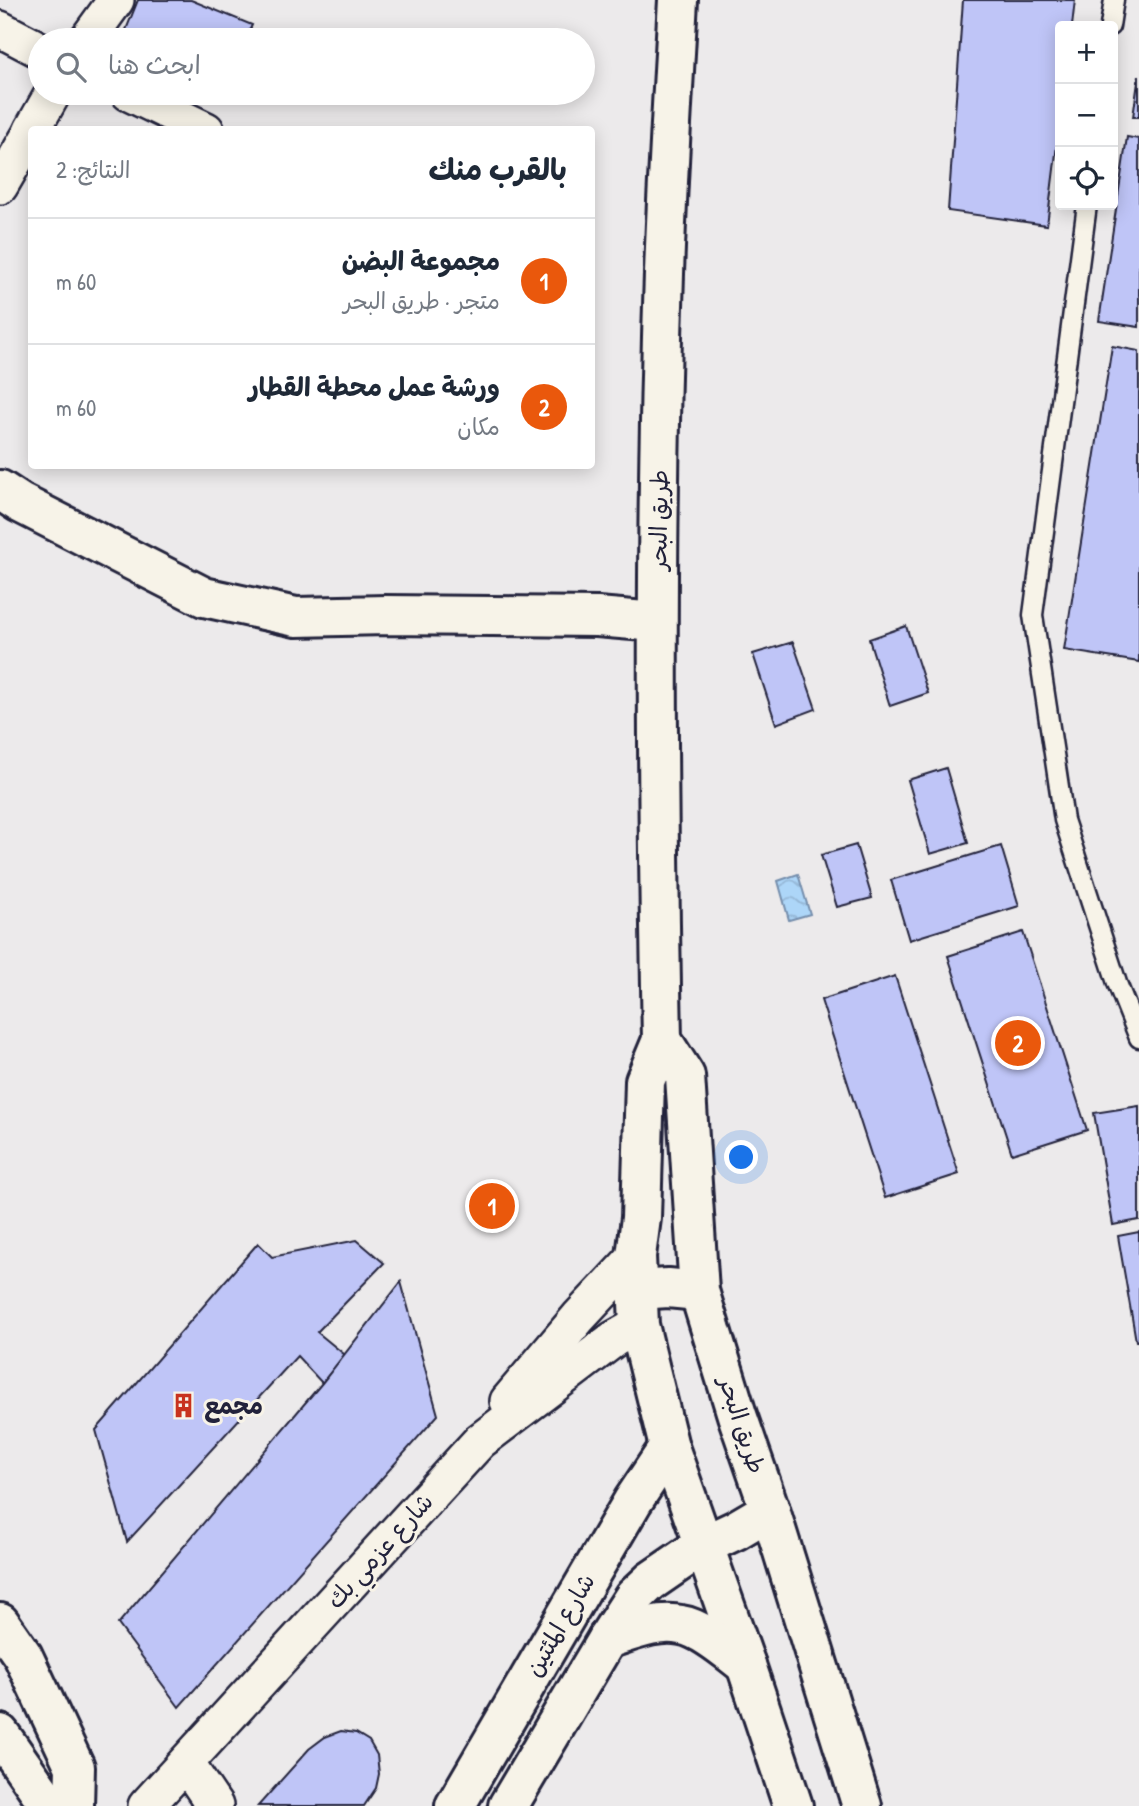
<!DOCTYPE html>
<html lang="ar">
<head>
<meta charset="utf-8">
<style>
	:root { --surface:#fff; --page:#f2f2f3; --text:#1f2937; --muted:#747a83; --line:#e0e1e3; --accent:#ea580c }
	body { margin:0; font-family:"Patrick Hand","Playpen Sans Arabic",sans-serif; background:var(--page); color:var(--text); direction:rtl }
	.controls { position:absolute; right:21px; top:21px; display:grid; overflow:hidden; border-radius:7px; box-shadow:0 4px 18px #0003 }
	.controls button { width:63px; height:63px; display:grid; place-items:center; padding:0; border:0; border-bottom:2px solid var(--line); background:var(--surface); color:var(--text); font:35px sans-serif }
	.you { position:absolute; left:742px; top:1158px; width:24px; height:24px; margin:-18px; border:5px solid #fff; border-radius:50%; background:#1a73e8; box-shadow:0 0 0 10px #1a73e833 }
	.badge { display:grid; place-items:center; width:46px; height:46px; border-radius:50%; background:var(--accent); color:#fff; font-size:23px; font-weight:700 }
	.pin { position:absolute; translate:-50% -50%; border:4px solid #fff; box-shadow:0 2px 7px #0006 }
	.list { margin:0; padding:0; list-style:none }
	h2 { display:flex; justify-content:space-between; align-items:center; height:91px; margin:0; padding:0 28px; font-size:30px }
	h2 small { font-size:23px; font-weight:400; color:var(--muted) }
	.list li { display:grid; grid-template-columns:46px 1fr auto; gap:21px; align-items:center; box-sizing:border-box; height:126px; padding:0 28px; border-top:2px solid var(--line) }
	.list b { display:block; font-size:26px; white-space:nowrap }
	.list p { margin:0; font-size:23px; white-space:nowrap; color:var(--muted) }
	.list em { font-size:23px; font-style:normal; color:var(--muted) }
	.icon { flex:none; width:38px; height:38px; fill:none; stroke:currentColor; stroke-width:2; stroke-linecap:round; stroke-linejoin:round }
	.map { position:relative; flex:none; width:1139px; height:1806px; overflow:hidden; direction:ltr }
	.search { position:absolute; background:var(--surface); box-shadow:0 4px 18px #0003; left:28px; top:28px; width:567px; height:77px; display:flex; align-items:center; gap:18px; box-sizing:border-box; padding:0 24px; border-radius:38px; color:var(--muted); font-size:26px }
	.panel { position:absolute; background:var(--surface); box-shadow:0 4px 18px #0003; left:28px; top:126px; width:567px; height:343px; border-radius:7px; direction:rtl }
	.map>svg:first-child { display:block }
</style>
</head>
<body>
<div class="map">
<svg width="1139" height="1806" viewBox="0 0 1139 1806">
	<defs>
		<pattern id="water-waves" width="16" height="10" patternUnits="userSpaceOnUse" patternTransform="scale(1.75)"><rect width="16" height="10" fill="#add6f8"/><path d="M0 5q4-4 8 0t8 0" fill="none" stroke="#95b7d6"/></pattern>
	</defs>
	<rect width="100%" height="100%" fill="#eceaeb"/>
	<filter id="ink" filterUnits="userSpaceOnUse"><feTurbulence type="fractalNoise" baseFrequency=".0143" numOctaves="2"/><feDisplacementMap in="SourceGraphic" scale="14" xChannelSelector="R" yChannelSelector="G"/><feConvolveMatrix kernelMatrix="1 2 1 2 8 2 1 2 1" color-interpolation-filters="sRGB"/></filter>
	<g filter="url(#ink)">
		<polygon fill="url(#water-waves)" stroke="#758eac" stroke-width="2" points="798,874 810,914 789,920 778,881"/>
		<g fill="#bfc5f7" stroke="#22223b" stroke-width="2">
			<polygon points="138,0 191,0 252,25 245,40 136,40 124,35"/>
			<polygon points="963,0 1075,0 1072,26 1060,26 1060,121 1047,225 948,211"/>
			<polygon points="1139,75 1139,117 1133,117"/>
			<polygon points="1127,137 1139,139 1139,327 1099,321"/>
			<polygon points="1112,346 1139,351 1139,662 1064,650"/>
			<polygon points="906,626 928,693 890,706 869,639"/>
			<polygon points="793,642 816,709 776,724 753,654"/>
			<polygon points="946,768 968,843 930,854 908,780"/>
			<polygon points="856,845 872,898 837,907 821,855"/>
			<polygon points="1001,846 1019,906 909,940 891,880"/>
			<polygon points="1023,932 1087,1130 1012,1154 948,956"/>
			<polygon points="895,976 959,1174 885,1198 821,1000"/>
			<polygon points="1139,1106 1139,1220 1113,1225 1094,1113"/>
			<polygon points="1139,1232 1139,1341 1136,1341 1118,1236"/>
			<polygon points="357,1240 384,1263 317,1332 345,1355 322,1383 297,1356 127,1542 96,1430 258,1243 272,1257"/>
			<polygon points="401,1282 438,1415 179,1707 118,1624 322,1383"/>
			<polygon points="341,1731 356,1733 369,1741 377,1755 379,1774 376,1788 364,1806 258,1806 309,1749 325,1737"/>
		</g>
		<g fill="none" stroke-linecap="round" stroke-linejoin="round">
			<defs>
				<g id="service">
					<polyline points="1110,26 1114,0"/>
					<polyline points="1087,205 1033,615 1064,820 1117,983 1139,1038"/>
				</g>
				<g id="minor">
					<polyline points="0,29 40,50"/>
					<polyline points="87,40 116,0"/>
					<polyline points="129,93 206,130"/>
					<polyline points="32,130 53,93"/>
					<polyline points="0,186 32,131"/>
					<polyline points="508,1401 579,1317 636,1256"/>
					<polyline points="186,1763 215,1806"/>
					<polyline points="146,1806 480,1441 614,1339 639,1325"/>
				</g>
				<g id="tertiary">
					<polyline points="0,490 20,503 204,597 296,617 386,615 597,617 657,622"/>
					<polyline points="455,1806 633,1501 669,1447"/>
					<polyline points="508,1806 607,1639 634,1597 651,1581 702,1546"/>
				</g>
				<g id="trunk">
					<path d="M 678,0 C 673,91 667,183 664,274 C 655,529 657,784 662,1040 L 645,1081 L 641,1218 L 636,1256 L 639,1325 L 669,1447 L 746,1665 L 793,1806"/>
					<polyline points="662,1040 685,1076 699,1291 737,1415 770,1510 862,1806"/>
					<polyline points="637,1290 668,1288 699,1291"/>
					<polyline points="702,1546 736,1530 770,1510"/>
					<path d="M 607,1639 C 630,1632 656,1620 681,1625 C 702,1628 729,1652 746,1665"/>
				</g>
				<g id="motorway">
					<polyline points="0,1623 23,1656 75,1767 74,1806"/>
					<polyline points="0,1734 50,1806"/>
				</g>
			</defs>
			<use href="#service" stroke="#22223b" stroke-width="23"/>
			<use href="#minor" stroke="#22223b" stroke-width="40"/>
			<use href="#tertiary" stroke="#22223b" stroke-width="44"/>
			<use href="#trunk" stroke="#22223b" stroke-width="44"/>
			<use href="#motorway" stroke="#22223b" stroke-width="44"/>
			<use href="#service" stroke="#f7f3e8" stroke-width="18"/>
			<use href="#minor" stroke="#f7f3e8" stroke-width="35"/>
			<use href="#tertiary" stroke="#f7f3e8" stroke-width="38"/>
			<use href="#trunk" stroke="#f7f3e8" stroke-width="38"/>
			<use href="#motorway" stroke="#f7f3e8" stroke-width="38"/>
		</g>
	</g>
	<defs>
		<symbol id="building-bare" viewBox="-9 -9 18 18"><path d="M-4-6H4V6H1V3H-1V6H-4ZM-2.5-4.3h1.7v1.8h-1.7ZM.8-4.3h1.7v1.8H.8ZM-2.5-1h1.7V.8h-1.7ZM.8-1h1.7V.8H.8Z" fill="#c8321e" stroke="#f7f3e8" stroke-width="2.5" paint-order="stroke"/></symbol>
	</defs>
	<g fill-rule="evenodd">
		<use href="#building-bare" x="166" y="1388" width="35" height="35"/>
	</g>
	<g text-anchor="middle" stroke-width="6" stroke-linejoin="round" paint-order="stroke">
		<g font-size="24" fill="#22223b" stroke="#f7f3e8">
			<text transform="translate(659 520) rotate(-89)" y="8">طريق البحر</text>
			<text transform="translate(742 1425) rotate(72)" y="8">طريق البحر</text>
			<text transform="translate(380 1551) rotate(-48)" y="8">شارع عزمي بك</text>
			<text transform="translate(560 1625) rotate(-60)" y="8">شارع المئتين</text>
		</g>
		<g font-size="24" font-weight="bold" fill="#22223b" stroke="#f7f3e8" text-anchor="start">
			<text x="204" y="1414">مجمع</text>
		</g>
	</g>
</svg>
<div class="controls">
<button>+</button>
<button>−</button>
<button><svg class="icon" aria-label="locate" viewBox="0 0 24 24"><circle cx="12" cy="12" r="6"/><path d="M12 2v4M12 18v4M2 12h4M18 12h4"/></svg></button>
</div>
<div class="you"></div>
<div class="pin badge" style="left:492px;top:1206px">1</div>
<div class="pin badge" style="left:1018px;top:1043px">2</div>
<div class="search"><svg class="icon" aria-label="search" viewBox="0 0 24 24"><circle cx="10" cy="10" r="6"/><path d="M15 15l6 6"/></svg>ابحث هنا</div>
<section class="panel">
<h2>بالقرب منك<small>النتائج: 2</small></h2>
<ul class="list">
<li><span class="badge">1</span><div><b>مجموعة البضن</b><p>متجر · طريق البحر</p></div><em>60 m</em></li>
<li><span class="badge">2</span><div><b>ورشة عمل محطة القطار</b><p>مكان</p></div><em>60 m</em></li>
</ul>
</section>
</div>
</body>
</html>
